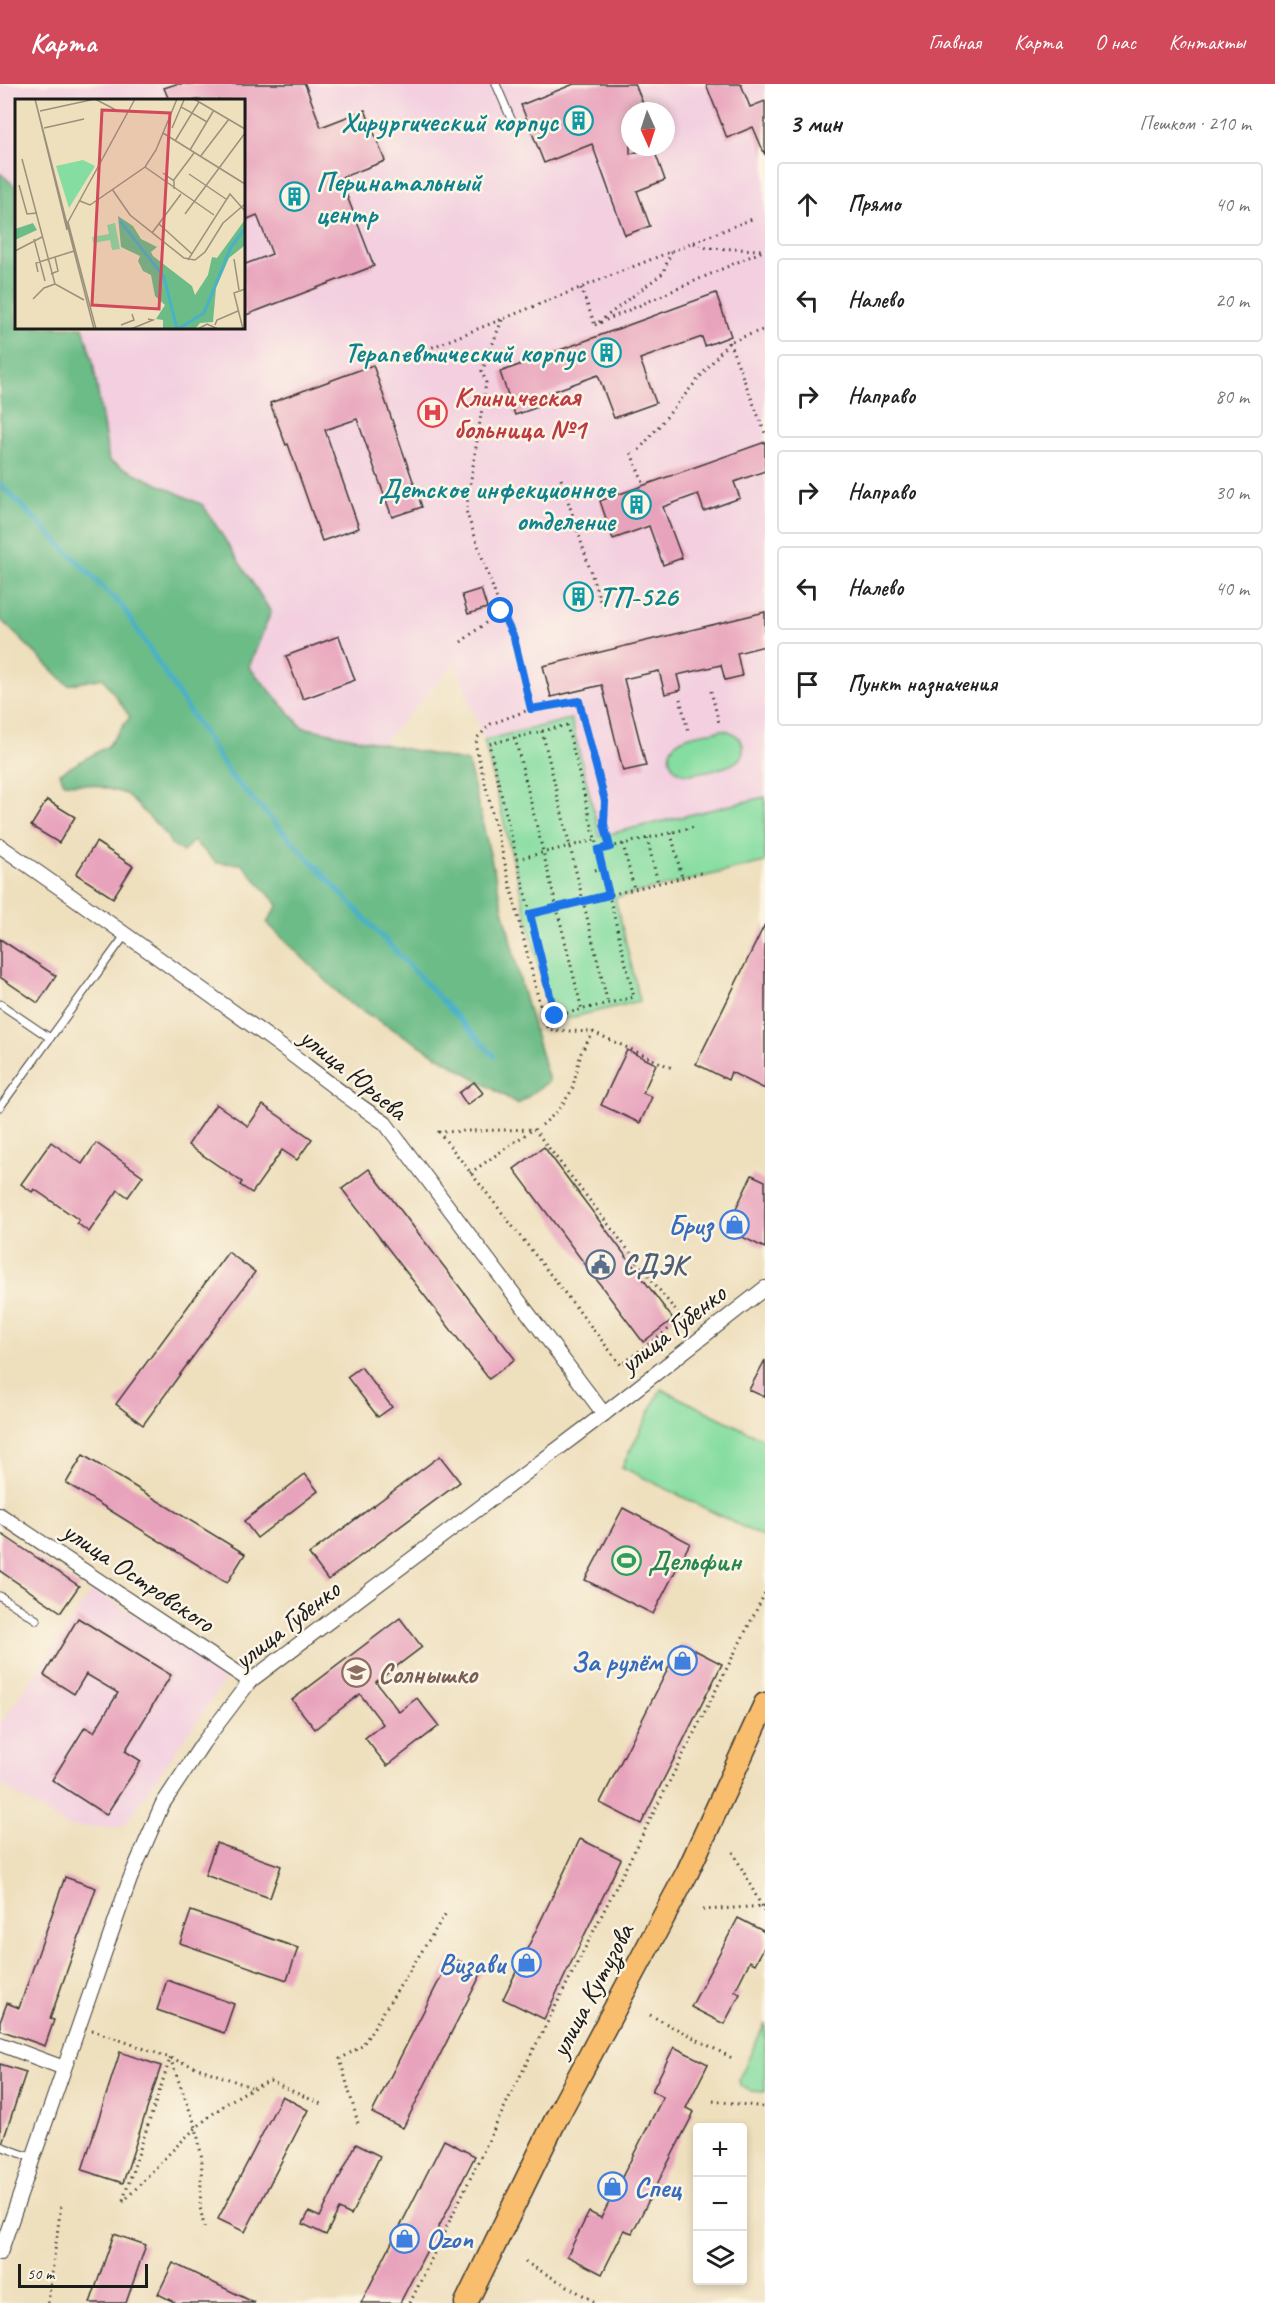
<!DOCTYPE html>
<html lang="ru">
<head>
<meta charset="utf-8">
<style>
	:root { --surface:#fff; --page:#f6f6f6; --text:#222; --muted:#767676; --line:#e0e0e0; --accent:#d1495b }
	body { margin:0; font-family:Caveat,sans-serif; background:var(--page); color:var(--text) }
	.controls { position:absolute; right:18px; bottom:18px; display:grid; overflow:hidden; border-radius:6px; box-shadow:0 3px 9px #0003 }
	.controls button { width:54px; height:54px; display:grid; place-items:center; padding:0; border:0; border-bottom:2px solid var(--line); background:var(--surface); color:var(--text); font:30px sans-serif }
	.compass { position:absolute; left:621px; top:18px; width:54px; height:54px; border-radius:50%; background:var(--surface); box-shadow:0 3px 9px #0003; rotate:177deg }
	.scale { position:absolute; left:18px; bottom:15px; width:130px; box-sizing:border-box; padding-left:6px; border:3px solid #1c1c1c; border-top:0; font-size:16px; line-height:21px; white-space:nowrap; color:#1c1c1c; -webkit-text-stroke:4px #fcf5e5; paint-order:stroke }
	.stop { position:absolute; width:18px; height:18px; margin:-14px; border:4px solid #1a73e8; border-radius:50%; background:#fff }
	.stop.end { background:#1a73e8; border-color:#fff; box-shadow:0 2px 6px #0008 }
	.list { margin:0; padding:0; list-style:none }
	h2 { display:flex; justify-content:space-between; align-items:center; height:78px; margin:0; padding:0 24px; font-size:26px }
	h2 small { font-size:20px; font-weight:400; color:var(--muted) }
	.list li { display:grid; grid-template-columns:39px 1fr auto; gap:18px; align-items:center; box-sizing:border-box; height:84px; margin:0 12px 12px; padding:0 12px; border:2px solid var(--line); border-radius:6px }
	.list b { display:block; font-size:22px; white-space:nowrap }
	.list em { font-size:20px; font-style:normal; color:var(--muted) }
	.icon { flex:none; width:33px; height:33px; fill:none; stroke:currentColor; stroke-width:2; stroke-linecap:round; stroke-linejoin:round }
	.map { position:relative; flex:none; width:765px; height:2219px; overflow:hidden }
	header { display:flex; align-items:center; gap:36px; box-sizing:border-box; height:84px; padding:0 30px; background:var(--accent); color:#fff }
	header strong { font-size:28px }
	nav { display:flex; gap:33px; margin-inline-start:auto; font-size:21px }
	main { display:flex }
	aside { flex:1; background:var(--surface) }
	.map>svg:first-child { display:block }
</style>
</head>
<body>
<header>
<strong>Карта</strong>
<nav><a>Главная</a><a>Карта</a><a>О нас</a><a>Контакты</a></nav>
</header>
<main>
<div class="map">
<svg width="765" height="2219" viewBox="0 0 765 2219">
	<rect width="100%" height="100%" fill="#fcf5e5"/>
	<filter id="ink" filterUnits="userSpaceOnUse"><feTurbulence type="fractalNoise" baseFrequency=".0167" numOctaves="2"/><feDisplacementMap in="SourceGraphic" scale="12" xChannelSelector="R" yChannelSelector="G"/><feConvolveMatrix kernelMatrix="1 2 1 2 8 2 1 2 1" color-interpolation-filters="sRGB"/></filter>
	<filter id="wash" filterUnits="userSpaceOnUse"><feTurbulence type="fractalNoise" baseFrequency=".008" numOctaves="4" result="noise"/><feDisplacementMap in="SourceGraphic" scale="24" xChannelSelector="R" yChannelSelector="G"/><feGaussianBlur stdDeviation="1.35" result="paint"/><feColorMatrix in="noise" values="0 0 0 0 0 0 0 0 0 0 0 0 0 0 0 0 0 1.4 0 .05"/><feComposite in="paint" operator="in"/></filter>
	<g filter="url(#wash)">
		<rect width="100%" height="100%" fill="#eedfbd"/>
		<g fill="#f3cfe0" fill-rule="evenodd">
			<path d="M 0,0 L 765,0 L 765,713 L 600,753 L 571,635 L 484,656 L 455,579 L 382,660 L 302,643 L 249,583 L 271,528 L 203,421 L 109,377 L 93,278 L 83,243 L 243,243 L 243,16 L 16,16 L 16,105 L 0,91 ZM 630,27 L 666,27 L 666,63 L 630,63 Z"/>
			<polygon points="93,1505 228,1592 123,1743 69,1743 0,1700 0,1641"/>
		</g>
		<g fill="#86dda1" stroke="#517c5e" stroke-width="1.5">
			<polygon points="571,635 600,752 765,713 765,778 615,814 640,917 552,938 484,656"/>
			<path d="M 721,646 C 737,645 752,664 737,677 C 726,686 704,687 691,690 C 674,692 661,672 676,659 C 686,650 708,649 721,646 Z"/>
			<polygon points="661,1305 765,1356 765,1454 622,1383"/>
			<polygon points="765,1939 765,2008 750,2007 740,2001 739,1995"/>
		</g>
		<polygon fill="#6cbc87" stroke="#446c52" stroke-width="1.5" points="0,89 16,103 16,243 83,243 93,278 109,377 203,421 271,528 249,583 302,643 468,678 522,904 549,997 518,1020 349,919 267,839 278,821 242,780 217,779 193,757 183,768 171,760 166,750 126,710 94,701 64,699 60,689 108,662 130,633 103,594 68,601 0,535"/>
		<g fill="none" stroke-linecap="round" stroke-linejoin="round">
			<polyline stroke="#49b1c8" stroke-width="5" points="0,400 122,522 231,692 494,972"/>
		</g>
		<g id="blocks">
			<g fill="#e8a3bc">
				<polygon points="176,0 305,0 321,43 365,26 385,77 340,94 374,182 246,231 243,223 243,181 272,170 257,131 243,137 243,16 169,16 164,4"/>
				<polygon points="574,0 635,0 646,27 630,27 630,70 653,63 665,96 637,107 650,142 625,151 592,60 544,79 521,21"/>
				<polygon points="706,0 741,0 750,23 765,17 765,71 753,43 727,54"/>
				<polygon points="716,209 731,252 705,262 702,253 640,275 656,319 614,334 598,291 538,313 541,322 515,331 500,288"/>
				<polygon points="373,281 422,423 392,433 357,335 325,346 359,444 322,457 288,360 286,361 270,319"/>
				<polygon points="765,358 765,387 734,398 740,414 704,427 698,410 663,423 682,474 663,481 649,442 613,455 600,417"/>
				<polygon points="582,503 587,517 574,522 569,507"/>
				<polygon points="481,505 487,524 468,530 462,511"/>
				<polygon points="765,528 765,562 737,569 742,592 725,596 721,581 677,591 681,606 665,610 659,587 624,595 646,682 623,687 602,601 551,613 543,582"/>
				<polygon points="339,552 355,596 303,615 286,572"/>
				<polygon points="47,716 75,733 59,759 31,742"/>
				<polygon points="96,758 133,782 113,814 76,790"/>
				<polygon points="765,840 765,1005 731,988 728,996 696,980"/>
				<polygon points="0,855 56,892 38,919 0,893"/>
				<polygon points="627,966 656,980 643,1009 652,1013 640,1039 601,1021"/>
				<polygon points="474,998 483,1009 467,1021 459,1009"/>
				<polygon points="216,1020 248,1042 263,1021 312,1055 297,1076 282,1066 252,1109 240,1101 242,1098 188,1061"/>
				<polygon points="51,1058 82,1080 96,1059 143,1092 128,1113 118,1106 89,1148 77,1139 79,1136 34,1105 32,1108 21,1100"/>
				<polygon points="544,1063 673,1235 643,1258 514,1085"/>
				<polygon points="369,1085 515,1275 489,1295 342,1105"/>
				<polygon points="752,1091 765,1097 765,1164 726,1145"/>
				<polygon points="228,1168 255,1188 143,1341 116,1320"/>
				<polygon points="765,1276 765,1313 749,1306"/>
				<polygon points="361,1283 392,1323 378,1333 347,1293"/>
				<polygon points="83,1371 245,1470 227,1499 66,1399"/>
				<polygon points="440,1372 460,1398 328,1496 309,1470"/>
				<polygon points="305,1390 318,1407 257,1454 244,1437"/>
				<polygon points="623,1424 690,1459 653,1530 585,1496"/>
				<polygon points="0,1449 79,1502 61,1528 0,1487"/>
				<polygon points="78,1534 171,1591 125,1667 141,1677 106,1731 52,1696 85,1643 94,1648 118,1609 86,1590 74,1610 44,1591"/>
				<polygon points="400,1534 422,1563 376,1598 399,1628 417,1614 439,1642 387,1682 365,1654 383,1640 360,1610 315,1645 292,1616"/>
				<polygon points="681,1559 722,1580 641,1740 600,1719"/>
				<polygon points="580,1755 621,1775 544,1935 503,1915"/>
				<polygon points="216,1759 281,1782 270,1814 205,1791"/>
				<polygon points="65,1793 96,1804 50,1935 54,1936 45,1962 0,1946 0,1938 7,1919 19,1924"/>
				<polygon points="191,1827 298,1864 287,1896 180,1859"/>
				<polygon points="738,1834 765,1848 765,1862 755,1880 750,1877 735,1907 740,1910 724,1940 691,1923"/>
				<polygon points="451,1873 482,1888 403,2044 372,2029"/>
				<polygon points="167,1896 234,1920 224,1949 157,1926"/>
				<polygon points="674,1963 708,1980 686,2024 694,2028 632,2149 624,2146 602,2190 567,2172 589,2128 601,2134 663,2013 652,2007"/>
				<polygon points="120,1968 161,1982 123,2099 82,2086"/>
				<polygon points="0,1980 26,1988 3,2057 0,2056"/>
				<polygon points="282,2012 308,2026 245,2148 218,2135"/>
				<polygon points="444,2056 475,2072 400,2219 361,2219"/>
				<polygon points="356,2060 380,2072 351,2131 339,2125 326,2151 303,2140 309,2128 320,2133"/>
				<polygon points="114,2150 146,2161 126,2219 90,2219"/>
				<polygon points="173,2179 255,2219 176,2219 158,2210"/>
			</g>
		</g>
	</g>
	<g filter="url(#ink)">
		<use href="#blocks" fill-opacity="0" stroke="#3c3934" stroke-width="1.5"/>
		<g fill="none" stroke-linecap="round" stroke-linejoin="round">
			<defs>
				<g id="lane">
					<polyline points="496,0 514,42"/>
					<polyline points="0,920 50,954"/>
					<polyline points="0,1023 126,850"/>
					<polyline points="0,1512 37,1536"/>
					<polyline points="0,2062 33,2074"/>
				</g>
				<g id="street">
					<path d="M 0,762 C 91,825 181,890 271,955 C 309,983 345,1013 385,1039 L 604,1330"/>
					<polyline points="0,1431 250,1597"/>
					<polyline points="0,1960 64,1984"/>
					<polyline points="0,2169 130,1795 162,1721 203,1659 250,1597 604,1330 765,1204"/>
				</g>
				<polyline id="primary" points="466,2219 555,2037 687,1789 765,1620"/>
			</defs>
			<use href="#lane" stroke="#3c3934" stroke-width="9"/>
			<use href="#street" stroke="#3c3934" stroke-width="16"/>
			<use href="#primary" stroke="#3c3934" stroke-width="25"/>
			<g stroke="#3c3934" stroke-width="3" stroke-dasharray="1.5 4.5" stroke-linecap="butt">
				<polyline points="694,159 707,164 763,166"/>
				<polyline points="581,204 595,241"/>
				<polyline points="502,236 482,287 486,299 466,427 501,527 514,554 531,625 579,617 605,717 604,740 610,763"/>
				<polyline points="599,238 663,189 671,168"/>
				<polyline points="595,241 765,166"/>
				<polyline points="729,258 765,349"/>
				<polyline points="410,272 752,135"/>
				<polyline points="639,366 729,258 765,245"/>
				<polyline points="631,369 644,401"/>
				<polyline points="561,395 602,523"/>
				<polyline points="461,558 501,527"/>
				<polyline points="711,607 719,639"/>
				<polyline points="680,615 688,647"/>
				<polyline points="531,625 491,640 477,654 476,663 545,941 550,946 593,948 674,985"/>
				<polygon points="567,641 634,913 555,932 489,660"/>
				<polyline points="542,647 608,920"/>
				<polyline points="515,654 582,926"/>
				<polyline points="671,749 682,794"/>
				<polyline points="647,754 658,799"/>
				<polyline points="623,760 634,805"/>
				<polyline points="598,766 694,743"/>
				<polyline points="517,775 595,756"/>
				<polyline points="595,786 602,784"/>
				<polyline points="530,830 705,788"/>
				<polyline points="542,1041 558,1027 572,1006 581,969 593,948"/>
				<polygon points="534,1045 682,1235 621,1281 439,1048"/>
				<polyline points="470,1089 532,1046"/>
				<polyline points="733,1768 765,1829"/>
				<polyline points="703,1826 765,1822"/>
				<polyline points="650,1931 734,1975"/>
				<polyline points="92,1946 251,2003"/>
				<polyline points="170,1974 196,2043 202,2075 200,2123 205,2147"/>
				<polyline points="713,2017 765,2023"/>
				<polyline points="358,2039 340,1975 362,1962 446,1829"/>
				<polyline points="123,2116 170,1975"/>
				<path d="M 123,2118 C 165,2075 211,2018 270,1997 L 321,2020"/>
				<polyline points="525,2178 597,2219"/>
				<polyline points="48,2219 61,2121"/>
				<polyline points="410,2219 509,2014 765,1509"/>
			</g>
			<use href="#lane" stroke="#fff" stroke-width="7"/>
			<use href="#street" stroke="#fff" stroke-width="14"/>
			<use href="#primary" stroke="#f9be6d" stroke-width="22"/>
		</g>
	</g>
	<g fill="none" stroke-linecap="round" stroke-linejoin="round" filter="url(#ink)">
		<polyline stroke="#1a73e8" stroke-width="8" points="501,527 514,554 531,625 579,617 605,717 604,740 610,763 598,766 609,811 530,830 555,932"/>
	</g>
	<defs>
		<symbol id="building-ring" viewBox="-11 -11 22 22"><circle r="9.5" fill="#fcf5e5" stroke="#0f9aa8" stroke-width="1.5"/><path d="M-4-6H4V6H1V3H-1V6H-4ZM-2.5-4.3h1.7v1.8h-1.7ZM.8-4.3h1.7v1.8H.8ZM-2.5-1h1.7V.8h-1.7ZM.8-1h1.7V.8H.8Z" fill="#0f9aa8"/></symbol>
		<symbol id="hospital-ring" viewBox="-11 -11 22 22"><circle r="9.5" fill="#fcf5e5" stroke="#e0444e" stroke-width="1.5"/><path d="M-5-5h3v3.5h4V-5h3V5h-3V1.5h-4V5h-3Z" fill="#e0444e"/></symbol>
		<symbol id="shop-ring" viewBox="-11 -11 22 22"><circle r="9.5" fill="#fcf5e5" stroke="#3f7fe0" stroke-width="1.5"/><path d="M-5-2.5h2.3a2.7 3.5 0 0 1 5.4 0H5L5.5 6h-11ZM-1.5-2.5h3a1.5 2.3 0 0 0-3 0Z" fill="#3f7fe0"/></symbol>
		<symbol id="civic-ring" viewBox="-11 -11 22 22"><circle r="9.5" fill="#fcf5e5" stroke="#5c6f8a" stroke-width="1.5"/><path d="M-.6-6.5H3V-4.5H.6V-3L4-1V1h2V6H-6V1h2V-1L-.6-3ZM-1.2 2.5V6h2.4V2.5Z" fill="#5c6f8a"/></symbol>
		<symbol id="stadium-ring" viewBox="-11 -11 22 22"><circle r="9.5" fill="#fcf5e5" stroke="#2e9e5b" stroke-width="1.5"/><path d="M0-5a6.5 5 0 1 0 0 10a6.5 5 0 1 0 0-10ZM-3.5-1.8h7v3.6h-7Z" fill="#2e9e5b"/></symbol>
		<symbol id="school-ring" viewBox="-11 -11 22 22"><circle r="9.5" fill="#fcf5e5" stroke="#8d6e63" stroke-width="1.5"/><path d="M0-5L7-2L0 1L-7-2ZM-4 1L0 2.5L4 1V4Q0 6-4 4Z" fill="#8d6e63"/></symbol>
	</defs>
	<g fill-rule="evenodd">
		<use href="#building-ring" x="562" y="20" width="33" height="33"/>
		<use href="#building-ring" x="278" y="96" width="33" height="33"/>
		<use href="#building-ring" x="590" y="252" width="33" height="33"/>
		<use href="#hospital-ring" x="416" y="312" width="33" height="33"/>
		<use href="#building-ring" x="620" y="404" width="33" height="33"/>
		<use href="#building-ring" x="562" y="496" width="33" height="33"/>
		<use href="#shop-ring" x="718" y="1124" width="33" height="33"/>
		<use href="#civic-ring" x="584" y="1164" width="33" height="33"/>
		<use href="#stadium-ring" x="610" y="1460" width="33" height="33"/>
		<use href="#shop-ring" x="666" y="1560" width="33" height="33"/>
		<use href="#school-ring" x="340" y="1572" width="33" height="33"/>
		<use href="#shop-ring" x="510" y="1862" width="33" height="33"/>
		<use href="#shop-ring" x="596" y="2086" width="33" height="33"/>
		<use href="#shop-ring" x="388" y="2138" width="33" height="33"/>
	</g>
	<g text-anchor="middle" stroke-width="5" stroke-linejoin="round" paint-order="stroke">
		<g font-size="28" font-weight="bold" fill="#0d838f" stroke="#fcf5e5" text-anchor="end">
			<text x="558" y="47">Хирургический корпус</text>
			<text x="316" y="107" text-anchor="start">Перинатальный<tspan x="316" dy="32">центр</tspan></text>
			<text x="585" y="278">Терапевтический корпус</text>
			<text x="615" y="414">Детское инфекционное<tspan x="615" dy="32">отделение</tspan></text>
			<text x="599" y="522" text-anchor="start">ТП-526</text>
		</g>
		<g font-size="28" font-weight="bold" fill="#be3a42" stroke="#fcf5e5" text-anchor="start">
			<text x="454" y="322">Клиническая<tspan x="454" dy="32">больница №1</tspan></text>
		</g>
		<g font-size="28" fill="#1c1c1c" stroke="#fcf5e5">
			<text transform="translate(354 989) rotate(39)" y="10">улица Юрьева</text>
			<text transform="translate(672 1244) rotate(-38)" y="10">улица Губенко</text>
			<text transform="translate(139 1492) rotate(34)" y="10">улица Островского</text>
			<text transform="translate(286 1540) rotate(-38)" y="10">улица Губенко</text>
			<text transform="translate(591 1906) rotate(-62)" y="10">улица Кутузова</text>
		</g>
		<g font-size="28" font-weight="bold" fill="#366cbe" stroke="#fcf5e5" text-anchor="end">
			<text x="713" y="1150">Бриз</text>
			<text x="662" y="1587">За рулём</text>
			<text x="505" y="1889">Визави</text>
			<text x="634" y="2113" text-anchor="start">Спец</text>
			<text x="426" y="2164" text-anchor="start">Ozon</text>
		</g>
		<g font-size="28" font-weight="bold" fill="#4e5e75" stroke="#fcf5e5" text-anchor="start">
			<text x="622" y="1190">СДЭК</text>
		</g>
		<g font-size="28" font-weight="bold" fill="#27864d" stroke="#fcf5e5" text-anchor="start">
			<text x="648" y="1486">Дельфин</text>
		</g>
		<g font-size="28" font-weight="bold" fill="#785e54" stroke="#fcf5e5" text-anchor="start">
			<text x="378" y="1599">Солнышко</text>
		</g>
	</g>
	<g transform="translate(15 15)">
		<rect width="230" height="230" fill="#eedfbd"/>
		<path d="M 68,61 L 80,67 L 54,109 L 41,67 ZM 100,124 L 105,150 L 97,151 L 95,141 L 78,144 L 77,138 L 94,135 L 92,126 Z" fill="#86dda1"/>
		<path d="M 103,117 L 118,127 L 126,140 L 142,148 L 136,153 L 138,157 L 177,187 L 180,196 L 193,176 L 197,158 L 202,159 L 229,122 L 229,147 L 214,159 L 201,189 L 198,223 L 185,224 L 181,229 L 148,229 L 148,221 L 141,220 L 150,206 L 140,197 L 136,176 L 128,172 L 123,162 L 125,157 L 106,148 ZM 18,124 L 22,131 L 0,141 L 0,130 Z" fill="#6cbc87"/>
		<path fill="none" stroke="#49b1c8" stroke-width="3" d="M 105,122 L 149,178 L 162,230M 163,230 L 189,214 L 216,148 L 230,130"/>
		<path fill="none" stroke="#9a917d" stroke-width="1.5" d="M 20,0 L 52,131M 20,0 L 79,230M 179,0 L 230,30M 169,1 L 166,8 L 177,14 L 184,3M 25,12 L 80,0 L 101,11M 29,29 L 69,20M 157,29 L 166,8M 148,34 L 230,85M 160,42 L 177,14 L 192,23M 175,51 L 199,11M 185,58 L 214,20M 7,60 L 40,185 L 69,201M 130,68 L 199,116M 148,74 L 159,82 L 159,90M 174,75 L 211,100M 158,82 L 179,54M 4,86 L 12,115 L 22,114M 97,90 L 115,116 L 169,159 L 180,161M 65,102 L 75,106 L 130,68 L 141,51 L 162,0M 170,115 L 230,34M 144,125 L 177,155M 137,134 L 166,95M 19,140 L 30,182M 0,152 L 27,138M 219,160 L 224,191M 173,161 L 215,95 L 230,112M 180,161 L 190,153 L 208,124 L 230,105M 23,173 L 21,164 L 59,152M 36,175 L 43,172 L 40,158M 18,200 L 29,189 L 40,185M 106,226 L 119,221 L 117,215M 200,226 L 202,221 L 223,212M 81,230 L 53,123 L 120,0M 116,230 L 138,221 L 133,220M 183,230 L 192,225 L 203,230M 228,230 L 219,194 L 230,190"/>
		<path fill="#d1495b" fill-opacity="0.15" stroke="#d1495b" stroke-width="3" d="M 87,11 L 155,14 L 144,210 L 77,206 Z"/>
		<rect width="230" height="230" fill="none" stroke="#1c1c1c" stroke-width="3"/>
	</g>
</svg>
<div class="controls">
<button>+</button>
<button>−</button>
<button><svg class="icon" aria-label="layers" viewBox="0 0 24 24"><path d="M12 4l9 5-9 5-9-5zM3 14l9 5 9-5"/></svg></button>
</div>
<svg class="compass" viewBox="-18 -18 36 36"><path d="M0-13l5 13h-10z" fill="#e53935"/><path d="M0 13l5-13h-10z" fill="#767676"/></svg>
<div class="scale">50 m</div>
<div class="stop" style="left:501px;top:527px"></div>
<div class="stop end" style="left:555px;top:932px"></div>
</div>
<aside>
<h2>3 мин<small>Пешком · 210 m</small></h2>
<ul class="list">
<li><svg class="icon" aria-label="ahead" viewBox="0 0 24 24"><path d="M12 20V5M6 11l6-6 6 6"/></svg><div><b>Прямо</b></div><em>40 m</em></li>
<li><svg class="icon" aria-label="left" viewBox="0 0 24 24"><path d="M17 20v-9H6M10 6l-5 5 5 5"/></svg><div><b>Налево</b></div><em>20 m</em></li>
<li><svg class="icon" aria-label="right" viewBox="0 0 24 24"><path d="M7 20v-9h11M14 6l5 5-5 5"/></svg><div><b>Направо</b></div><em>80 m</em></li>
<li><svg class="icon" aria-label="right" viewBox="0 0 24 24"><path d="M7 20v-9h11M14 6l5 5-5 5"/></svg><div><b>Направо</b></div><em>30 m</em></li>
<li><svg class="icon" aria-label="left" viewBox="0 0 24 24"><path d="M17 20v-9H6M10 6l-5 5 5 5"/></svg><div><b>Налево</b></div><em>40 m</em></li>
<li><svg class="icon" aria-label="arrive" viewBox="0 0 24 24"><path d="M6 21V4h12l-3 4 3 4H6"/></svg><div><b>Пункт назначения</b></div></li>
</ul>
</aside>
</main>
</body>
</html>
